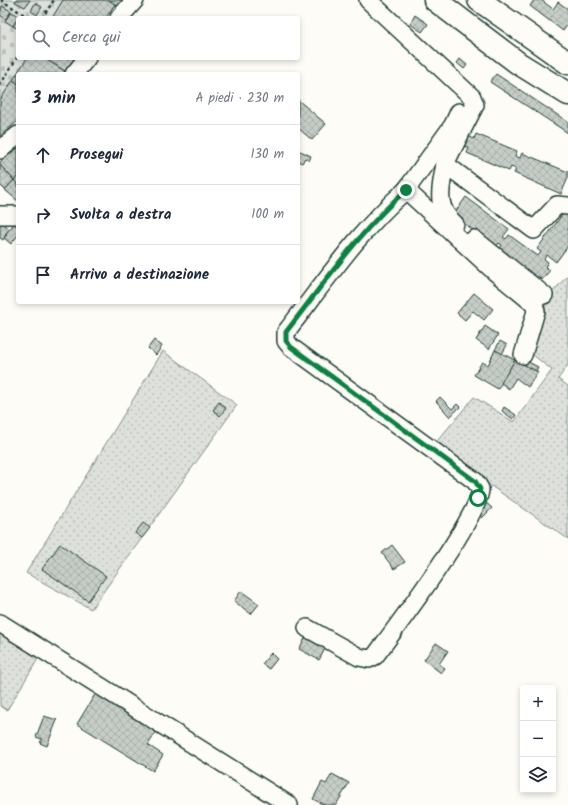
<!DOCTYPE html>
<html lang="it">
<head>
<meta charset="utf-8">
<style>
	:root { --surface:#fff; --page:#f2f2f3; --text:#1f2937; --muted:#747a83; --line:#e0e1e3 }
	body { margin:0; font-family:Kalam,sans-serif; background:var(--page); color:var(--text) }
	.controls { position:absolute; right:12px; bottom:12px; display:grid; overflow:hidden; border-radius:4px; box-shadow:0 2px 6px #0003 }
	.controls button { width:36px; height:36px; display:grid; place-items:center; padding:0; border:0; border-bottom:1px solid var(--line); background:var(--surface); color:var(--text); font:20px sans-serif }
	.stop { position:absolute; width:12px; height:12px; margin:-9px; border:3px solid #0b8043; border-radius:50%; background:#fff }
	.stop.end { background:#0b8043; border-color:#fff; box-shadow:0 1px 4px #0008 }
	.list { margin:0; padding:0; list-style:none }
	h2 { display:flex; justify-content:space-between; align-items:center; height:52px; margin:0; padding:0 16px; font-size:17px }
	h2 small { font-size:13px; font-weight:400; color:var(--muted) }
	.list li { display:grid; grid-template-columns:26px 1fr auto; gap:12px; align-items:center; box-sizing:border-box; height:60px; padding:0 16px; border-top:1px solid var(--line) }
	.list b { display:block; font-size:15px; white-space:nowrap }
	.list em { font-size:13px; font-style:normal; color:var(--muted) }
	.icon { flex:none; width:22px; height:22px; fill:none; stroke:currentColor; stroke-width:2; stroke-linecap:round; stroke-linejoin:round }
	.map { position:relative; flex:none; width:568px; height:805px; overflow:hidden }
	.search { position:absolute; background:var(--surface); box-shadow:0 2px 6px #0003; left:16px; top:16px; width:284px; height:44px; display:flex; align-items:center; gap:10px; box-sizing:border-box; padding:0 14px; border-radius:4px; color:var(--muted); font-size:15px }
	.panel { position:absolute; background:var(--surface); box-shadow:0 2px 6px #0003; left:16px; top:72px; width:284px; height:232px; border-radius:4px }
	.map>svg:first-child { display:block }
</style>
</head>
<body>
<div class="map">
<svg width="568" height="805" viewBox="0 0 568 805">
	<defs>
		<pattern id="grass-dots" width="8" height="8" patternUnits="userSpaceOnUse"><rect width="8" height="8" fill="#dde0db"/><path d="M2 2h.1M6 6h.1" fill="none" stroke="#bdc1bd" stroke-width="1.8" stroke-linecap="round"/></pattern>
		<pattern id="cemetery-stones" width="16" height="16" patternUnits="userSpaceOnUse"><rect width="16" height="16" fill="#dde0db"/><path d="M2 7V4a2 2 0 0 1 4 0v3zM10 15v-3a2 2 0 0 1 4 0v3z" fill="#bdc1bd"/></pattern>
		<pattern id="building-cross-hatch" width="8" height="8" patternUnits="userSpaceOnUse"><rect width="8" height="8" fill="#c6cdc7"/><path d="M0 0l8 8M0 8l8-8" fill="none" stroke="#aab1ac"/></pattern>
	</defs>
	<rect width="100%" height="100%" fill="#fdfcf7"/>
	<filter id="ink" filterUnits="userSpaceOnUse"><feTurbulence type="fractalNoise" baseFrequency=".025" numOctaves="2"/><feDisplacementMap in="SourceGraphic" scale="8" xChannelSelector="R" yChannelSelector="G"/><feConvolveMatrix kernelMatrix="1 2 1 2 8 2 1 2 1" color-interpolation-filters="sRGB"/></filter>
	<g filter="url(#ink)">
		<g fill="url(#grass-dots)" stroke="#7e8e88">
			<polygon points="568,275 568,365 558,379 568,386 568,539 433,446 474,397 514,422 552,370 528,351 541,305"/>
			<polygon points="163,351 237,405 91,609 26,573"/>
			<polygon points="0,629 41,654 7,710 0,706"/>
		</g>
		<polygon fill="url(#cemetery-stones)" stroke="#7e8e88" points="0,0 125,0 115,5 106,18 18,18 18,58 76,58 18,74 0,136"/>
		<g fill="url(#building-cross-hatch)" stroke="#1f3d34">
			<polygon points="16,0 30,0 25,7 15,2"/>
			<polygon points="63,0 109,0 115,4 106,18 52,18"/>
			<polygon points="109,0 125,0 119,7"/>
			<polygon points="534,0 541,0 553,9 558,2 568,9 568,24 563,31 530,6"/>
			<polygon points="35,3 42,7 37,15 31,11"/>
			<polygon points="2,6 11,11 6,19 0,15"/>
			<polygon points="11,12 19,16 13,26 5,21"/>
			<polygon points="415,15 428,24 422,32 410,24"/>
			<polygon points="19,16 21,18 18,18 18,29 13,26"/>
			<polygon points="27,58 44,58 65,71 62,74 18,74 18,84 13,80"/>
			<polygon points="44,58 76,58 65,71"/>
			<polygon points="460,59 467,65 464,69 457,63"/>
			<polygon points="496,74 568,122 568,133 490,82"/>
			<polygon points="13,80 18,84 18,121 0,136 0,100"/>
			<polygon points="298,100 326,124 312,140 298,128"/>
			<polygon points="476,134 517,151 515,156 520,158 522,153 568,172 568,178 561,194 514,173 516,169 511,167 509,171 467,153 469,148 464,146 468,136 474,139"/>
			<polygon points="18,147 18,176 14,180 0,165 0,162"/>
			<polygon points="298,150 311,156 309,161 305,158 302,163 298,161"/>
			<polygon points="0,165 14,180 5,190 0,185"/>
			<polygon points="18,176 18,184 14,180"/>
			<polygon points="14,180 18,184 18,201 5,190"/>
			<polygon points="466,197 509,229 503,237 506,239 509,235 538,256 541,252 537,249 565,211 568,213 568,246 556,262 547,255 544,259 548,262 545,267 550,270 542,280 538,276 534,281 497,253 502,245 499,243 496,247 453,215"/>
			<polygon points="0,221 10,229 3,240 0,238"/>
			<polygon points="14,224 18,227 18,235 11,244 4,238 7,235 5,234"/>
			<polygon points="474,293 493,309 484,320 473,311 465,320 457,313"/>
			<polygon points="485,326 498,335 489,349 476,340"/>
			<polygon points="154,340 162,346 156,355 148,348"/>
			<polygon points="500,341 507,345 502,354 495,350"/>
			<polygon points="495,350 515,360 498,389 474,375 482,362 488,365"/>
			<polygon points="517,356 538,367 536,371 515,360"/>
			<polygon points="515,360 538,372 528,387 516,378 509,389 501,383"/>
			<polygon points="440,397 452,409 457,404 460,407 450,417 436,401"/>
			<polygon points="219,402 226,408 220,416 213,410"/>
			<polygon points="504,407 516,415 513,419 502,411"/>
			<polygon points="484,501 492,508 482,518 474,511"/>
			<polygon points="143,523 150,528 142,538 135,533"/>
			<polygon points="60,544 106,576 88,601 42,569"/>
			<polygon points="392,545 405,562 394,569 382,553"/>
			<polygon points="241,591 259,604 251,614 234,601"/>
			<polygon points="307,635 326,647 319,660 299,649"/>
			<polygon points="436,643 448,651 439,664 445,668 441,673 424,660"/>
			<polygon points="271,653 277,659 269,669 262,664"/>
			<polygon points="97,691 158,729 148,745 163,755 153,771 77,724"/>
			<polygon points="44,716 57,720 47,746 40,743 42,739 36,737"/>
			<polygon points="332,774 349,783 336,805 324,805 313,799 322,782 326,784"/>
		</g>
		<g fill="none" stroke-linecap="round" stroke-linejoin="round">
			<defs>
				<g id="minor">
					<polyline points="368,0 472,97 475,105 445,164 534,230 557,205 568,206"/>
					<polyline points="119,18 135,0"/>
					<polyline points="74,74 87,58"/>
					<polyline points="459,112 453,125 406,190 495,272 534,304 536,311 523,355"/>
					<polyline points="0,150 18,135"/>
					<path d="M 445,164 C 441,187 434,207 455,224"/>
					<polyline points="0,215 18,215"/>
					<polyline points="474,239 544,295"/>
					<polyline points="0,623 289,805"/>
					<path d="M 307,628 L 359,657 L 369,659 L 375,656 C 393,632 483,512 480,489 C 479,486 476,483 475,481 L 291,347 L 286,341 L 286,332 C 324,283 359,231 406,190"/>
				</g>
				<g id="highway">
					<polyline points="435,0 518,63 568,94"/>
					<polyline points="479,0 568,63"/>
				</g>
			</defs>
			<use href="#minor" stroke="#1f3d34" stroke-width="20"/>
			<use href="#highway" stroke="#1f3d34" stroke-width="25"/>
			<g stroke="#1f3d34" stroke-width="2.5" stroke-dasharray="3 3" stroke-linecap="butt">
				<polyline points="1,0 29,18"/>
				<polyline points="42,18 54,0"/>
				<polyline points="0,85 18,56"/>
			</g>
			<use href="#minor" stroke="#fdfcf7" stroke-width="17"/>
			<use href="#highway" stroke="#fdfcf7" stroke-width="22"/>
		</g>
	</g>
	<g fill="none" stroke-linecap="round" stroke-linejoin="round" filter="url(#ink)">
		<path stroke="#0b8043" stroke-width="5" d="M 406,190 C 360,231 324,283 286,332 L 286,341 L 291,347 L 475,481 L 480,489 L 478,498"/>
	</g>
</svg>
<div class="controls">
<button>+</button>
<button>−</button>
<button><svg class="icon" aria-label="layers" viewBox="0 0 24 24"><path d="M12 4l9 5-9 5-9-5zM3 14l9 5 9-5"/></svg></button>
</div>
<div class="stop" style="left:478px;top:498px"></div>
<div class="stop end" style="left:406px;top:190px"></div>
<div class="search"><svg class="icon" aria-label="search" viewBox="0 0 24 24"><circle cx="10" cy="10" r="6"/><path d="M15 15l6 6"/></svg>Cerca qui</div>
<section class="panel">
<h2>3 min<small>A piedi · 230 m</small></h2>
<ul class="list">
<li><svg class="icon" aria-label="ahead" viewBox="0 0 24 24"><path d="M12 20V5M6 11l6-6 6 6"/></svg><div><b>Prosegui</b></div><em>130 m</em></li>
<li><svg class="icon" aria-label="right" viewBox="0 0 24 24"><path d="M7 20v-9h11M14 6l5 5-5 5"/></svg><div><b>Svolta a destra</b></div><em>100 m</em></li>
<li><svg class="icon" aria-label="arrive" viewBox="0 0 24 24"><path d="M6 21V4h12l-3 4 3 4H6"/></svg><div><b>Arrivo a destinazione</b></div></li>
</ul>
</section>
</div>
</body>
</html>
